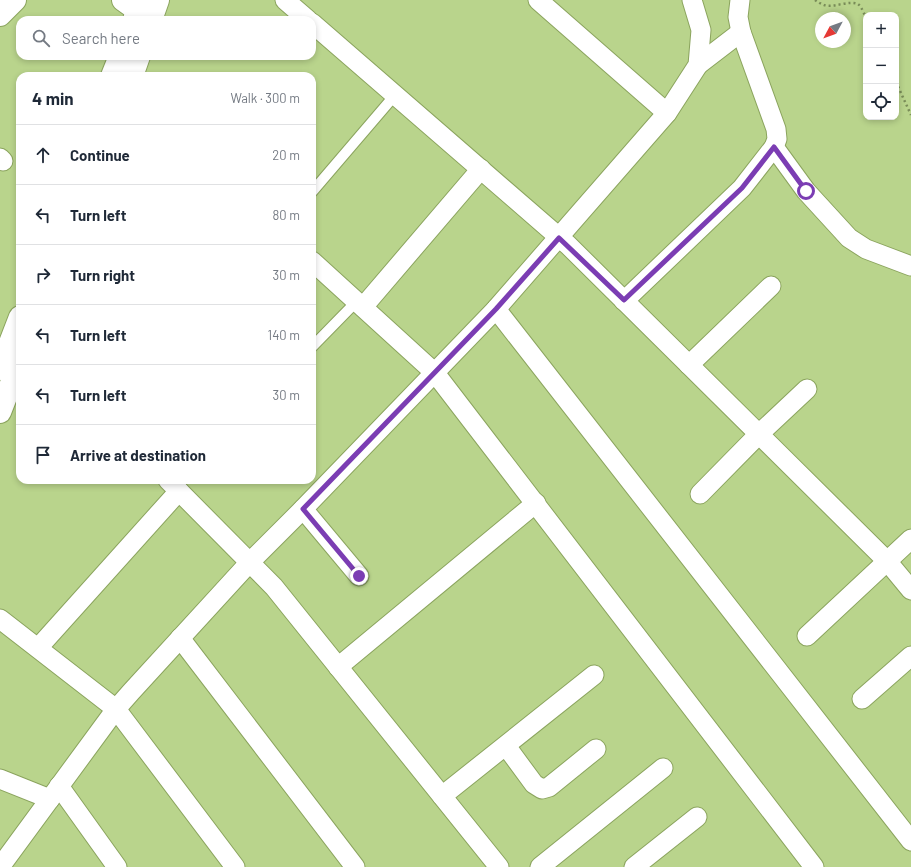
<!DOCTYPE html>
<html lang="en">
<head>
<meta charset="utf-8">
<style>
	:root { --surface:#fff; --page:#f2f2f3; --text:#1f2937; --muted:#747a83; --line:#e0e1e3 }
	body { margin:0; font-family:Barlow,sans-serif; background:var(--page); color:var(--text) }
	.controls { position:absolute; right:12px; top:12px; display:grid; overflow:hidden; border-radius:8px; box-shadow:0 2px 6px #0003 }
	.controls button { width:36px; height:36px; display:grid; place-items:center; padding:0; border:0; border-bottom:1px solid var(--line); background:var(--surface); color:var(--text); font:20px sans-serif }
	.compass { position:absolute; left:815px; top:12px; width:36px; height:36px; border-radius:50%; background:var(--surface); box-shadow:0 2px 6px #0003; rotate:229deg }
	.stop { position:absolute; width:12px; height:12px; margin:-9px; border:3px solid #7b3db3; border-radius:50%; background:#fff }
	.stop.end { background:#7b3db3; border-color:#fff; box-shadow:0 1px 4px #0008 }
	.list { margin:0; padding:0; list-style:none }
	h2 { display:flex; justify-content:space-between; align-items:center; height:52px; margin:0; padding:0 16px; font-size:17px }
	h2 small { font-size:13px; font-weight:400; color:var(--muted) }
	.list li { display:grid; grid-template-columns:26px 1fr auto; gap:12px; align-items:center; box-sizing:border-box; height:60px; padding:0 16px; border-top:1px solid var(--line) }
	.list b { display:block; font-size:15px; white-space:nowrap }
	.list em { font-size:13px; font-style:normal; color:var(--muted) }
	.icon { flex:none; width:22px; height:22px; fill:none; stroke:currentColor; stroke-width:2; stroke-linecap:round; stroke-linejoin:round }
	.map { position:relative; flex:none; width:911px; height:867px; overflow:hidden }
	.search { position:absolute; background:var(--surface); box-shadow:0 2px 6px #0003; left:16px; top:16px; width:300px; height:44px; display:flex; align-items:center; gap:10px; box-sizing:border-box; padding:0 14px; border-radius:12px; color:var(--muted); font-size:15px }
	.panel { position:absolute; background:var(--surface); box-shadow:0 2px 6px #0003; left:16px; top:72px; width:300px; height:412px; border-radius:12px }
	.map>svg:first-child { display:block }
</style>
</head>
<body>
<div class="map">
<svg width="911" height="867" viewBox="0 0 911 867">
	<rect width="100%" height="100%" fill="#b9d48c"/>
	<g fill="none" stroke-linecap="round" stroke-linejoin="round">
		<defs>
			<g id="lane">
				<polyline points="312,192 395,95"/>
				<polyline points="312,347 357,301"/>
			</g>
			<g id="street">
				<polyline points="285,0 308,20"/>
				<polyline points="538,0 667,113"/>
				<polyline points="312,23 568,245 887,561 911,590"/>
				<polyline points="698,65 741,32"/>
				<polyline points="774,147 806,191 849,238 866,249 911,266"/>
				<polyline points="0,158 3,161"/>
				<polyline points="312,261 435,373 814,867"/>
				<polyline points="624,301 742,188 774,147 777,139 776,129 741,32 738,17 740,0"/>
				<polyline points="363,307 481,169"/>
				<polyline points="496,309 911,841"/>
				<polyline points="689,365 771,286"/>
				<polyline points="168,480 274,587 499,867"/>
				<polyline points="700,494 759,434 807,389"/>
				<polyline points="303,509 359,576"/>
				<polyline points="0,619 116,709 235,867"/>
				<polyline points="807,636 911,539"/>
				<polyline points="180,638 355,867"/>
				<polyline points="38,648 179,491"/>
				<polyline points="338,667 536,503"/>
				<polyline points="862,699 911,656"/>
				<polyline points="506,746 534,784 542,789 549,787 596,749"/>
				<polyline points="0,779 50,799"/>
				<polyline points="59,786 117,867"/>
				<polyline points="442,796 594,675"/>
				<polyline points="0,867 116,709 131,692 250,562 303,509 496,309 667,113 698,65 701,30 692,0"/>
				<polyline points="540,867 663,768"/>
				<polyline points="634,867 697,817"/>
			</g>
			<g id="secondary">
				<polyline points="123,0 151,20"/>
				<polyline points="0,15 15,0"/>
			</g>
			<g id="highway">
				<polyline points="134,20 141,0"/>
				<polyline points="151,20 158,0"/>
				<polyline points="112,76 120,56"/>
				<polyline points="132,76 139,56"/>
				<polyline points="0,369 20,317"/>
				<polyline points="0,412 20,361"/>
			</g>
		</defs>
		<use href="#lane" stroke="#8ba45e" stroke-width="12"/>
		<use href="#street" stroke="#8ba45e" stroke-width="21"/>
		<use href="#secondary" stroke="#8ba45e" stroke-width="24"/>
		<use href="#highway" stroke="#8ba45e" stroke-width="24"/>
		<g stroke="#798c58" stroke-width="2.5" stroke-dasharray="2 3" stroke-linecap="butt">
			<path d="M 815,0 C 818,2 821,4 824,5 C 834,8 849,0 858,4 C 862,7 864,14 866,18"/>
			<polyline points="896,82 911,115"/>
		</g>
		<use href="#lane" stroke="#fff" stroke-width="10"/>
		<use href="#street" stroke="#fff" stroke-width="19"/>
		<use href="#secondary" stroke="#fff" stroke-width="22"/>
		<use href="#highway" stroke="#fff" stroke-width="22"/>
	</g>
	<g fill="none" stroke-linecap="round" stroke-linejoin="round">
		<polyline stroke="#7b3db3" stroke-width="5" points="359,576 303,509 496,309 559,238 624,300 742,188 774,147 806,191"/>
	</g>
</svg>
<div class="controls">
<button>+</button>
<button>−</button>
<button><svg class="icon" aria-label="locate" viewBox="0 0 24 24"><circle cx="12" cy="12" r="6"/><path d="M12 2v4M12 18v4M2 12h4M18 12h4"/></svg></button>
</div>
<svg class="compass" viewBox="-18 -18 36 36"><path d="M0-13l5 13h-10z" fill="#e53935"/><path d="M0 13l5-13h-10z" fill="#747a83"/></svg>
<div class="stop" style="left:806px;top:191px"></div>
<div class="stop end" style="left:359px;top:576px"></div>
<div class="search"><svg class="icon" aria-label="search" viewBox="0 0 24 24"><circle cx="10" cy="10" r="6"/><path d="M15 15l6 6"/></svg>Search here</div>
<section class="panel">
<h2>4 min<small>Walk · 300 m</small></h2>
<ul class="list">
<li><svg class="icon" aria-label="ahead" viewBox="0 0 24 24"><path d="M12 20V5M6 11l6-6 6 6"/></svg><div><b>Continue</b></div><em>20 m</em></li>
<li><svg class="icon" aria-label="left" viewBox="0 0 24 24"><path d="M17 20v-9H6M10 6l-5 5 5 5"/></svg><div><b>Turn left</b></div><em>80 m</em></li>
<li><svg class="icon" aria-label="right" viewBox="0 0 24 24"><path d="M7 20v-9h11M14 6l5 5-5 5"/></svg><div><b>Turn right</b></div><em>30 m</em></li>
<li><svg class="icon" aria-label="left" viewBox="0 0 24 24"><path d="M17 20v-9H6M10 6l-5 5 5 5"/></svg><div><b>Turn left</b></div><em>140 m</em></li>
<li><svg class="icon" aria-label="left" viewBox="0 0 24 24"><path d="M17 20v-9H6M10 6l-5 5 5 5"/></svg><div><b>Turn left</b></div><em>30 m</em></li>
<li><svg class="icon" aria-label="arrive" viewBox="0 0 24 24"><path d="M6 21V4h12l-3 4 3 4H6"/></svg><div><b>Arrive at destination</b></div></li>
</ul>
</section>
</div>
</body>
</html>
